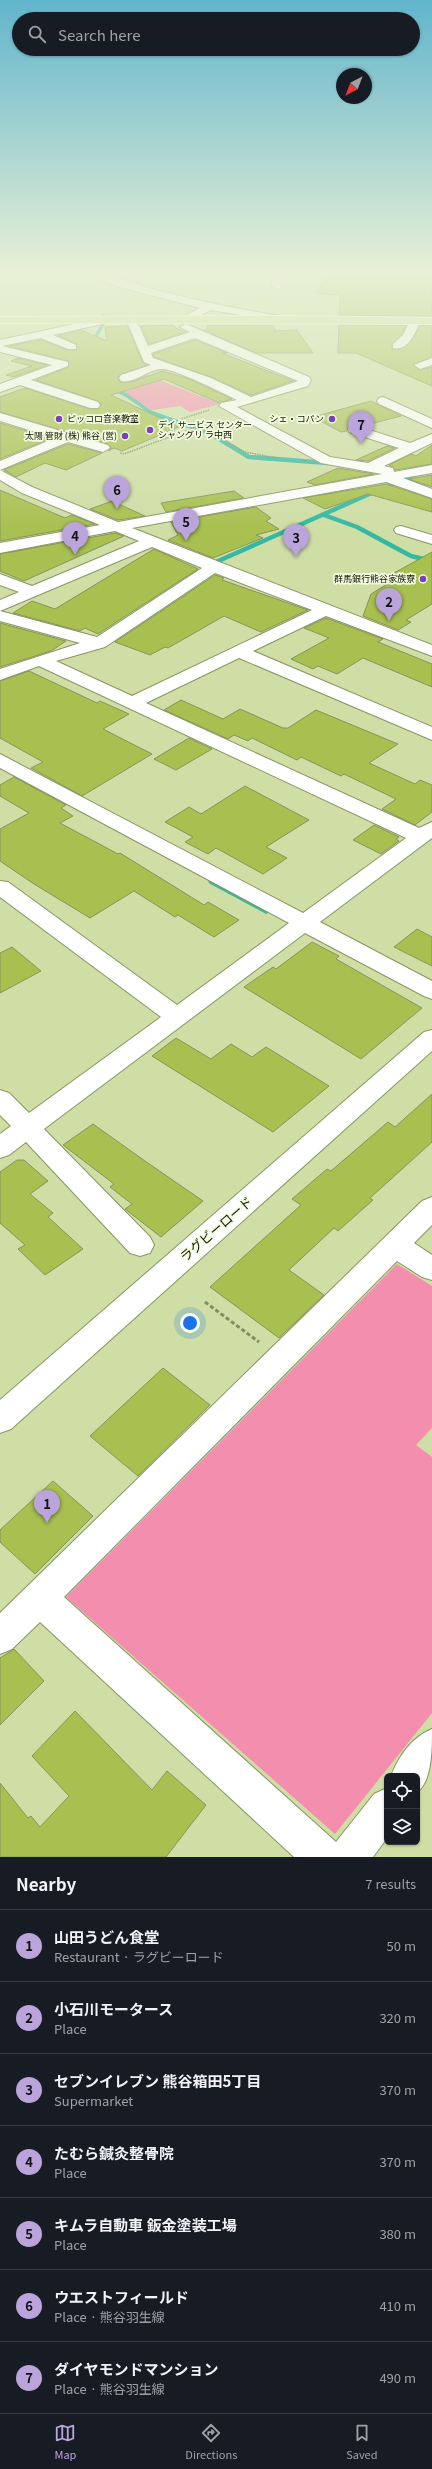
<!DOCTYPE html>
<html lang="en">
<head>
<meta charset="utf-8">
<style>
	:root { --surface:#171b24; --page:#242831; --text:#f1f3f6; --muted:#9ea1a6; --line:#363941; --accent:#bba4db }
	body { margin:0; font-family:Georgia,"Noto Sans JP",serif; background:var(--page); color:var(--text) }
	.controls { position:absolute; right:12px; bottom:12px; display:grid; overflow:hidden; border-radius:6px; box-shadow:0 1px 3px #0004 }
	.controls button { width:36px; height:36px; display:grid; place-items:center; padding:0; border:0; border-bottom:1px solid var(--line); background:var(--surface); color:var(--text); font:20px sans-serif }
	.compass { position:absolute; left:336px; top:68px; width:36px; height:36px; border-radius:50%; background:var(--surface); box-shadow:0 1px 3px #0004; rotate:222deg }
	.you { position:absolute; left:190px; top:1323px; width:14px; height:14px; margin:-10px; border:3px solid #fff; border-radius:50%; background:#1a73e8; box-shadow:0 0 0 6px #1a73e833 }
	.badge { display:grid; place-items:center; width:26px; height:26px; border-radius:50%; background:var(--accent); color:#111; font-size:13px; font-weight:700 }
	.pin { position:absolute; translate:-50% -33px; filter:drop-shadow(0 1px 2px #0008) }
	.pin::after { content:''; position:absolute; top:21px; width:14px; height:12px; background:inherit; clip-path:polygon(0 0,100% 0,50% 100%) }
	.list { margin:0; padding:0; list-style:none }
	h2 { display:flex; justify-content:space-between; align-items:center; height:52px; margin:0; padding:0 16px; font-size:17px }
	h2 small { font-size:13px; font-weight:400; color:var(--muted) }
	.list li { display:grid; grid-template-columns:26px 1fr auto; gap:12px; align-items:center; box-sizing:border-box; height:72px; padding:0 16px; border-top:1px solid var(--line) }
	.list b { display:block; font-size:15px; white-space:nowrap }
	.list p { margin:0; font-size:13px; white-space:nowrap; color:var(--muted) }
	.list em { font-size:13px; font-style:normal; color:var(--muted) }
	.icon { flex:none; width:22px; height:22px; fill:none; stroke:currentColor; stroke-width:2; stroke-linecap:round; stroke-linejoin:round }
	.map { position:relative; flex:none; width:432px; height:1857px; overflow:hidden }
	.search { position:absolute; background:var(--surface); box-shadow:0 1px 3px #0004; left:12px; right:12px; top:12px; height:44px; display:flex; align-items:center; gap:10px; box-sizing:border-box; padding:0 14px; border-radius:22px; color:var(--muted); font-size:15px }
	.sheet { height:556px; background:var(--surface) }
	nav { display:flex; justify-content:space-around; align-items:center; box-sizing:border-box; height:56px; border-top:1px solid var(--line); background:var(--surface); font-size:11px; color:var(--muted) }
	nav a { display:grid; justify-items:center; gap:2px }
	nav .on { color:var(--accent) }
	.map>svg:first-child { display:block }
</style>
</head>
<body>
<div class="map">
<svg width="432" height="1857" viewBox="0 0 432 1857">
	<rect width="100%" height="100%" fill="#cedea5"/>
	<g fill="#f48eae">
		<polygon points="144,374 220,404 190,412 180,406 152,410 117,389 113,384"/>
		<polygon points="397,1264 432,1286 432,1428 416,1445 432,1457 432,1713 335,1834 66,1597"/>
	</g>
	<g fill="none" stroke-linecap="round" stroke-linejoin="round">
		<g stroke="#36b7a3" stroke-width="3.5">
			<polyline points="97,343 95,338 104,322 103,316"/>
			<polyline points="112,389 126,395 152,413"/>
		</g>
		<g stroke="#36b7a3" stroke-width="4.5">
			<polyline points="149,412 211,434 249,457 328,463"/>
			<polyline points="397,476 432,484"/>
			<polyline points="324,515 357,527 411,556 432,561"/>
			<polyline points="216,562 394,483"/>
		</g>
		<polyline stroke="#36b7a3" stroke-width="7" points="212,881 266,910"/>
	</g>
	<g fill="#a7c04f" stroke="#86945e">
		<polygon points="330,273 432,273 432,316 339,315 340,293 333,295 315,293"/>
		<polygon points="173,325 177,329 186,332 149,344 141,326"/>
		<polygon points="207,325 273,325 275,331 297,330 313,353 257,353 203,330 207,330"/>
		<polygon points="339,325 406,325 402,334 392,344 392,349 398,350 412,341 420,325 432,326 432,357 413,365 420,370 432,367 432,386 356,353 338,353"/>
		<polygon points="127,326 143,363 147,365 121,374 118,377 120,382 132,382 162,371 187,378 232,399 219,403 164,379 111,395 179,427 122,451 114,448 108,451 111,448 108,444 0,412 0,397 25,388 90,409 99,409 101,404 98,401 36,380 69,367 69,361 9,346 41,340 67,350 76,350 77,344 58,335 81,330 107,341 105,327"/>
		<polygon points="195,340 227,353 222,353 293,381 251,395 211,377 154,357 153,354"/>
		<polygon points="18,358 47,365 14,377 6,375 32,366 11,361"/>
		<polygon points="371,401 401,416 363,426 349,425 347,431 341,432 313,417"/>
		<polygon points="0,423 51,438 0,459"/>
		<polygon points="68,444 102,453 66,470 45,463 16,477 4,470"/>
		<polygon points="432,445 432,464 395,470 393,467 389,465 412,454 416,456"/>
		<polygon points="387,446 395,448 368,461 356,460"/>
		<polygon points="338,468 374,474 315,485 307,482"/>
		<polygon points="432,475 432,487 409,479"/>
		<polygon points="386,484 432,499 432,512 368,494 325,509 303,498"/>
		<polygon points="0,490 65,518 72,515 95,524 0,541"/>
		<polygon points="234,491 244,498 166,512 161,503"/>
		<polygon points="112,501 145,516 118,520 90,509"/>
		<polygon points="256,507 271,518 266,521 279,529 256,535 263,538 213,558 168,540 178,535 171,522"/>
		<polygon points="115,533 124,536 24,581 0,571 0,554"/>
		<polygon points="154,549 198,569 98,634 85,628 80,631 13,613 32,601 55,609"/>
		<polygon points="432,552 432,604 406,620 411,622 398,630 363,616 371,594 402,575 394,573"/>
		<polygon points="215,575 224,578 222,580 308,610 261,632 224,616 168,648 165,647 150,655 115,642"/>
		<polygon points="326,618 383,639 378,642 432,664 432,687 363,658 337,674 318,666 313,669 291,659 329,638 304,628"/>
		<polygon points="0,623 66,641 51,651 0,667"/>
		<polygon points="29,671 97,703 100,701 129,714 103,729 152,754 82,796 31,768 43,762 0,738 0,681"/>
		<polygon points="181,700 223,719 240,709 283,728 288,728 316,710 398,744 369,763 415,784 420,780 432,785 432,812 415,825 382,809 396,799 344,774 341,776 301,757 297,760 252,738 248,741 234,735 228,739 164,710"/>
		<polygon points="189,738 212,749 176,770 154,759"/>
		<polygon points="14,777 66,805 61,808 73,816 60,823 118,854 120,853 204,905 208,902 239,920 214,937 178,915 175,917 134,891 90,918 34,884 0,861 0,829 29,813 0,796 0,785"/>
		<polygon points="245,786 309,820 266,847 287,858 263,874 216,848 208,854 185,842 193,837 165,822 189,807 201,814"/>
		<polygon points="374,825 399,837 396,839 399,841 381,854 353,840"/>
		<polygon points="417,929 432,937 432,966 394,947"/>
		<polygon points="312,942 339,956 336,959 422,1008 361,1059 244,987 273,967 276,969"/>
		<polygon points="12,947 41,971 0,993 0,953"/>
		<polygon points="176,1038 211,1059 231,1044 252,1057 266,1047 329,1086 273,1132 152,1056"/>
		<polygon points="432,1094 432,1142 370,1198 373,1200 338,1231 334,1228 289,1270 324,1295 279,1338 210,1287 301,1205 292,1199 327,1169 331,1171 388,1122 395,1127"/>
		<polygon points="93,1124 145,1161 203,1201 161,1237 125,1209 132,1204 110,1187 114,1184 63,1145"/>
		<polygon points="17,1160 24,1160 48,1181 30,1194 53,1213 48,1217 83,1249 45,1275 18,1249 25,1245 0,1223 0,1172"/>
		<polygon points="163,1368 210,1405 138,1476 90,1436"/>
		<polygon points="53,1481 93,1516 35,1574 0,1542 0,1530"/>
		<polygon points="14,1649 44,1681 0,1725 0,1658"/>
		<polygon points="75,1711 152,1790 167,1771 206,1805 166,1857 0,1857 0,1783 28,1818 31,1816 40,1827 69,1796 32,1756"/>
	</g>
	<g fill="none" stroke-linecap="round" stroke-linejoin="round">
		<defs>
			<g id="minor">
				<path d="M 85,273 C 109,273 133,284 156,290 C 197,301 238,309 280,316 L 285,319 L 280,322 L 211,310 L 187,322 L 183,321 L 183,317 L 200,308 L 119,287 Z"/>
				<polygon points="271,273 281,273 281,288 277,289 272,286"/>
				<polygon points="111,316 116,319 115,321 53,335 76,345 76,349 68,349 41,338 2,346 68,362 68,366 31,380 98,402 100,405 98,408 90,408 20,385 0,392 0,384 52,365 0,352 0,340"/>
				<path d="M 131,316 L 136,319 L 148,346 L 190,332 L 180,327 L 186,324 L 309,377 L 311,380 L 308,386 L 237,407 L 330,457 L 368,463 L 399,448 L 349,432 L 348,429 L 349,426 L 354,425 L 410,443 L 432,434 L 432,443 L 384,466 L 393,468 L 394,472 L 432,465 L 432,473 L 403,478 L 432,489 L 432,498 L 386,482 L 132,528 L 432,645 L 432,656 L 326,616 L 253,651 L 432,727 L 432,740 L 239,658 L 146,703 L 419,828 L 432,822 L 432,838 L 320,922 L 432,981 L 432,999 L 424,996 L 305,933 L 44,1129 L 150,1237 L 154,1245 L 150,1253 L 140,1256 L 130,1253 L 26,1142 L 9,1155 L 0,1158 L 0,1134 L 11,1126 L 0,1115 L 0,1090 L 9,1093 L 29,1113 L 161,1017 L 0,897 L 0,881 L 8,882 L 177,1005 L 289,923 L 0,768 L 0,754 L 303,913 L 406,838 L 39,666 L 0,680 L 0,669 L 80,643 L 0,621 L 0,611 L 97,637 L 202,568 L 152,547 L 0,611 L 0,600 L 19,592 L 0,585 L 0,574 L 32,586 L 139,541 L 115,531 L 0,553 L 0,543 L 100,525 L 22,493 L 0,480 L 0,461 L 55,438 L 0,421 L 0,413 L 108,445 L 110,448 L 103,452 L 68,442 L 0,470 L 32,487 L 118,522 L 382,474 L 321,463 L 219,406 L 221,403 L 237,400 C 223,393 175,369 162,369 C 148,369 135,384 121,381 L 119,378 L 121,375 L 151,365 L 144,362 L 126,319 ZM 195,338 L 298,381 L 251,397 L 211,378 L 153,358 L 151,353 ZM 215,573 L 312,610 L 132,696 L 56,661 L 105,647 Z"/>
				<path d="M 415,318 L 420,321 C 416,332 408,352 393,348 L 393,344 L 403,335 L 410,321 Z"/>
				<polygon points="432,358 432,365 420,369 414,365"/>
				<polygon points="383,397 432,419 432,428 379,404 377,401 379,398"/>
				<polygon points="401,526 432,535 432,544 396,533 394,530 396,527"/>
				<polygon points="432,1030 432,1051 11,1429 0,1433 0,1400 424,1032"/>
				<polygon points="432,1197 432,1225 414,1243 432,1255 432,1280 422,1277 397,1261 64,1597 336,1842 374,1794 387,1788 387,1838 373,1857 294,1857 40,1622 12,1649 0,1654 0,1613 422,1201"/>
				<path d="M 432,1729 C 432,1749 432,1782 417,1792 L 417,1776 L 391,1776 C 399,1756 412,1737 432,1729 Z"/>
			</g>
			<polygon id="major" points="280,316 432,318 432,324 0,323 0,317"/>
		</defs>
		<use href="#minor" stroke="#889660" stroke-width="2"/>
		<use href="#major" stroke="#fff" stroke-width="2"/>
		<g stroke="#808c62" stroke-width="1.5" stroke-dasharray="1.5 1" stroke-linecap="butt">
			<polyline points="196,427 212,433 245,452 277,458"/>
			<polyline points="196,427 181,419 209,410"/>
			<polyline points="120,453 124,454 196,427"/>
		</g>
		<polyline stroke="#808c62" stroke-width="3" stroke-dasharray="4 2.5" stroke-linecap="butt" points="205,1302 259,1342"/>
		<use href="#minor" fill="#fff" fill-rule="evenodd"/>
		<use href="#major" fill="#d3e49a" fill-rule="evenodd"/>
	</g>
	<linearGradient id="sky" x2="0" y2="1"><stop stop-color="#61b5cc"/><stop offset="0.51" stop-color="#e9f0d6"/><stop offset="1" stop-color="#e9f0d6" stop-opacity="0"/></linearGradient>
	<rect width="432" height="533" fill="url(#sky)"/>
	<g fill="#7843ba" stroke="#f3fbdf" stroke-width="1.5">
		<circle cx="59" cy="419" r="4"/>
		<circle cx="332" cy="419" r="4"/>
		<circle cx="150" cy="430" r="4"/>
		<circle cx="125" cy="436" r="4"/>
		<circle cx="423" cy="579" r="4"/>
	</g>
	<g text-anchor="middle" stroke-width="3.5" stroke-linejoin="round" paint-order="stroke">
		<g font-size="9" fill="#101502" stroke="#f3fbdf" text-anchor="end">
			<text x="67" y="422" text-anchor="start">ピッコロ音楽教室</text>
			<text x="324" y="422">シェ・コパン</text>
			<text x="158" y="428" text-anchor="start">デイ サービス センター<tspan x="158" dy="10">シャングリ ラ中西</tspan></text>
			<text x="117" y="439">太陽 管財 (株) 熊谷 (営)</text>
			<text x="415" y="582">群馬銀行熊谷家族寮</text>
		</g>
		<g font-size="13" fill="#101502" stroke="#f3fbdf">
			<text transform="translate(216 1229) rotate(-41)" y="5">ラグビーロード</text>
		</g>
	</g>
</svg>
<div class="controls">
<button><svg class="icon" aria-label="locate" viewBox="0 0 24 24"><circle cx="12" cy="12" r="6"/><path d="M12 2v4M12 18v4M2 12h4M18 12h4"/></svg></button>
<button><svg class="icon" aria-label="layers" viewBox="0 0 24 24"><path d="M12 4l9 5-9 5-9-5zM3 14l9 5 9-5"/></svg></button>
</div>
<svg class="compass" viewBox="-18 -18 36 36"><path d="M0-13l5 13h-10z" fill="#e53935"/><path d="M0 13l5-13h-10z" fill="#9ea1a6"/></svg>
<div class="you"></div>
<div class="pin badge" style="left:47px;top:1523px">1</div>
<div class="pin badge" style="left:389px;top:621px">2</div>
<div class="pin badge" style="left:296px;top:557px">3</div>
<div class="pin badge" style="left:75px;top:555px">4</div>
<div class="pin badge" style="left:186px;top:541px">5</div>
<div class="pin badge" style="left:117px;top:509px">6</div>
<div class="pin badge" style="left:361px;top:444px">7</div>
<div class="search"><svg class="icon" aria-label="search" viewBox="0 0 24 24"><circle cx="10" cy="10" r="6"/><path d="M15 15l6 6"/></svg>Search here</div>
</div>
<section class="sheet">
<h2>Nearby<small>7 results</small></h2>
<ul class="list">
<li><span class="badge">1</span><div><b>山田うどん食堂</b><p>Restaurant · ラグビーロード</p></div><em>50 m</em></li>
<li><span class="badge">2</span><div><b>小石川モータース</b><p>Place</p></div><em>320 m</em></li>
<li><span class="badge">3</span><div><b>セブンイレブン 熊谷箱田5丁目</b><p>Supermarket</p></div><em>370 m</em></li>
<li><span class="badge">4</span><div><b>たむら鍼灸整骨院</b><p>Place</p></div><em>370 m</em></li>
<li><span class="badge">5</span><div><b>キムラ自動車 鈑金塗装工場</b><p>Place</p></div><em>380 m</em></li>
<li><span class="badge">6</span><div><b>ウエストフィールド</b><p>Place · 熊谷羽生線</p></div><em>410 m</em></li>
<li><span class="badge">7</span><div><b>ダイヤモンドマンション</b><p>Place · 熊谷羽生線</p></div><em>490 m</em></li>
</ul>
</section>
<nav>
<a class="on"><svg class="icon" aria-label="map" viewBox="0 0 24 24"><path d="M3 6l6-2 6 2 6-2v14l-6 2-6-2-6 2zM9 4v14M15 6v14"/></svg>Map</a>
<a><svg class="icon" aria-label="directions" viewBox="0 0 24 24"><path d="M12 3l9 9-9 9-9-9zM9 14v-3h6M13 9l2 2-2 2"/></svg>Directions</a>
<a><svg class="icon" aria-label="saved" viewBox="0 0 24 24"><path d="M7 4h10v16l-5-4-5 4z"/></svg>Saved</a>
</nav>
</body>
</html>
